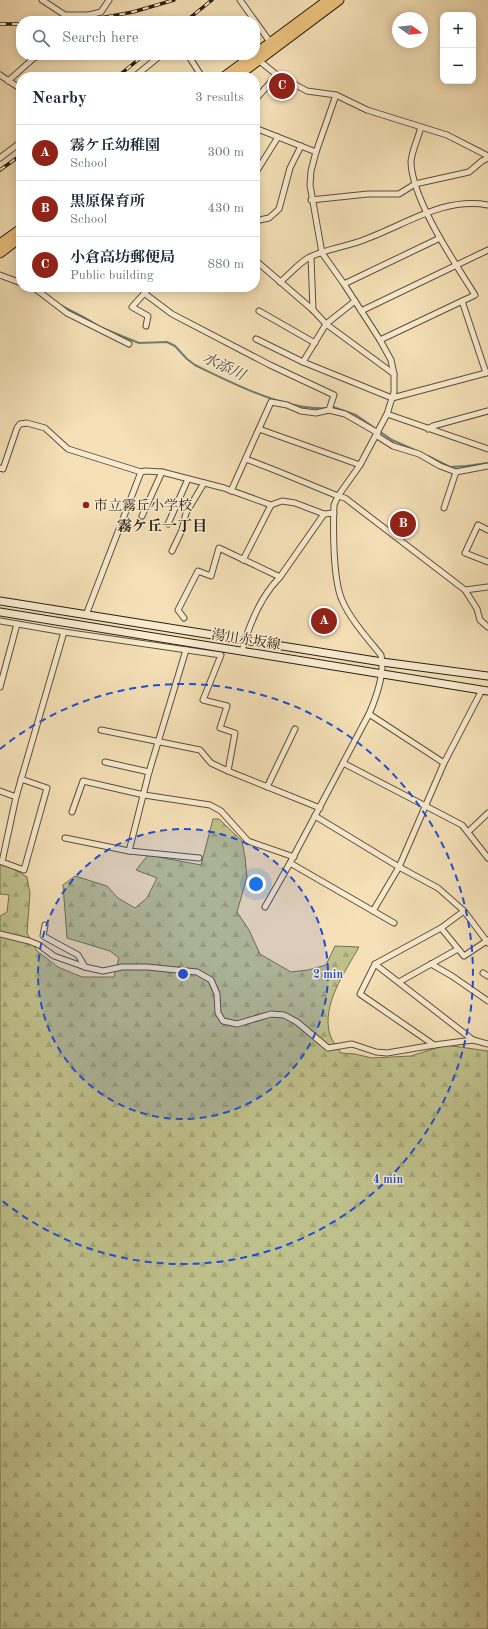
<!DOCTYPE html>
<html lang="en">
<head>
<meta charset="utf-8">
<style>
	:root { --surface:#fff; --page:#f6f6f7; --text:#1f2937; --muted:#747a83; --line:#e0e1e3; --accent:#8f2418 }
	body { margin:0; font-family:"Old Standard TT","Noto Serif JP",serif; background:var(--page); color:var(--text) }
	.controls { position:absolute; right:12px; top:12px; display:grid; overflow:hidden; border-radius:8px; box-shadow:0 2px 10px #0003 }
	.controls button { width:36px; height:36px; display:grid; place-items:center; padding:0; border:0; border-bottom:1px solid var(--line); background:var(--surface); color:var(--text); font:20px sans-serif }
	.compass { position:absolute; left:392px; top:12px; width:36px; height:36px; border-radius:50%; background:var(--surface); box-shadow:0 2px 10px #0003; rotate:104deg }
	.you { position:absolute; left:256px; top:884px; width:14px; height:14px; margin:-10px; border:3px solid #fff; border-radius:50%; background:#1a73e8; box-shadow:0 0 0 6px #1a73e833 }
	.badge { display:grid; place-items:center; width:26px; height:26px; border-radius:50%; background:var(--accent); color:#fff; font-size:13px; font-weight:700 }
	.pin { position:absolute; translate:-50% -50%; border:2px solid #fff; box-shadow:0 1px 4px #0006 }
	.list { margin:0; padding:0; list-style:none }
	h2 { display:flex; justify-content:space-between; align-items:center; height:52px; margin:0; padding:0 16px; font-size:17px }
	h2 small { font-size:13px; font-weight:400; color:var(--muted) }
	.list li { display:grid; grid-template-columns:26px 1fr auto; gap:12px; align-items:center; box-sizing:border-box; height:56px; padding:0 16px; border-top:1px solid var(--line) }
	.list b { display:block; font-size:15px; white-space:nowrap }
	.list p { margin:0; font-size:13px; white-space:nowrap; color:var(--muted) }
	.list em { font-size:13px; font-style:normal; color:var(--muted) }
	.icon { flex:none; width:22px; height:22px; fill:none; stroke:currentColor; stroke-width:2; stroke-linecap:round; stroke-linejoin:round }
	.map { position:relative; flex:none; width:488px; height:1629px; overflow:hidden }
	.search { position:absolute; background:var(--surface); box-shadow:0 2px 10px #0003; left:16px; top:16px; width:244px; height:44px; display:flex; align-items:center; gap:10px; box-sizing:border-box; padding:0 14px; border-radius:16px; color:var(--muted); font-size:15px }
	.panel { position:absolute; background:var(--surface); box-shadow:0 2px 10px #0003; left:16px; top:72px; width:244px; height:220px; border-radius:16px }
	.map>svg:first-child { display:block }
</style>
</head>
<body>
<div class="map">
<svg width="488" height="1629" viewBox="0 0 488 1629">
	<defs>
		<pattern id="forest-firs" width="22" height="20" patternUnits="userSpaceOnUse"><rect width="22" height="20" fill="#bfc18c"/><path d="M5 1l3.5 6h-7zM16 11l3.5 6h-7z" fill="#a4a578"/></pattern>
	</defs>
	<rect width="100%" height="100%" fill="#f5e0b7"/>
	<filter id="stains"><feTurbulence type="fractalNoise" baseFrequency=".005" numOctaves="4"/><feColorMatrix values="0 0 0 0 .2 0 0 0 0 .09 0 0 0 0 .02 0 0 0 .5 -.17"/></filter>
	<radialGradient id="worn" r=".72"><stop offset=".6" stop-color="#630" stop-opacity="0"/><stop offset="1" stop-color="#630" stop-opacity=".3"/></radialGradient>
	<path fill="url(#forest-firs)" stroke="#75704d" d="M 213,819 L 219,819 L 242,841 L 245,857 L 247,877 L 237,912 L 249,930 L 260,954 L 291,972 L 308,970 L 326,965 L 335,946 L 359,947 C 345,972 321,1005 330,1035 C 332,1041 338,1048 341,1053 L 355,1054 L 372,1058 L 411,1056 L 446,1045 L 488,1051 L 488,1629 L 0,1629 L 0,916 L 7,912 L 9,895 L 0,894 L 0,861 L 27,877 L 30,893 L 27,933 L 37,951 L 58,967 L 82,977 L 114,977 L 119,958 L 110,951 L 67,938 L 63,885 L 75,876 L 107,886 L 118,898 L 135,908 L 147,898 L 157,878 L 136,870 L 148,855 L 201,865 Z"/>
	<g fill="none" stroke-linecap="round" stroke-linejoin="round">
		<g stroke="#707d73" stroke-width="2">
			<path d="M 59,304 C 72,312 86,317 98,326"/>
			<path d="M 102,328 L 139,343 L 167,342 L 175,346 L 187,359 L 195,365 C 230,382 286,411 326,408"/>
			<polyline points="333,407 356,415 392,440 417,451"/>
			<polyline points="428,456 450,467 466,466 488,463"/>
		</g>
		<defs>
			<g id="street">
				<polyline points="42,0 65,15 89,15 91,21"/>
				<polyline points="240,0 270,42"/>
				<polyline points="89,15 101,12 109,0"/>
				<polyline points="188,55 202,77"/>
				<polyline points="257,59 277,75 307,91 336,95 367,110 447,135 488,156"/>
				<polyline points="0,75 21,89"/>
				<polyline points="134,77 161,55"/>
				<polyline points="8,81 34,58 42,55"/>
				<polyline points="255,100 277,75"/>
				<polyline points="255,128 316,152"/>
				<polyline points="0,158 21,142"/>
				<polyline points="255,174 278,137"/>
				<polyline points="311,200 368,194 399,194 415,184 469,172 482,161 488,158"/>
				<polyline points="255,221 269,218 279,209 290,168 301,146"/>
				<polyline points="311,257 313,310"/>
				<polyline points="255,260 313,310 326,324 394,374"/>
				<polyline points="0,275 21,283"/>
				<path d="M 280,282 C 289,275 298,264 308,258 C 322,250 350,246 366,239 C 407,224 443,197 488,205"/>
				<polyline points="344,284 440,238"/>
				<polyline points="33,287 67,313 129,344"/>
				<polyline points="144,293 172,314 270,365 334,395 329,410 345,414 378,433"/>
				<polyline points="355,301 326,324 303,362 392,398 486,373"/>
				<polyline points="462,301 486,373 488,372"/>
				<polyline points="259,311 315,343"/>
				<polyline points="361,311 488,250"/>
				<polyline points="146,326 148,316 132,307 150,287"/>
				<polyline points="256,339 303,362"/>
				<path d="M 380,340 L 475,295 C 455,263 412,200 411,162 C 411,153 419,136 421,127"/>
				<polyline points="387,414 488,449"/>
				<polyline points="259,429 360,465"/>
				<polyline points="428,429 433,426 488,411"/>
				<polyline points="377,436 393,446 419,454 440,466 456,472"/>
				<polyline points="246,459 277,471 338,496 345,498 465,590 477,609 480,620 488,627"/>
				<polyline points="0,468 3,469 17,428 20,424 27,423 45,428 68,449 141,472 145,471 162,472 224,488 271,505 282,501 295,503 324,514"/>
				<polyline points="231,491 271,402 287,405 301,411 316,413 329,410"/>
				<polyline points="444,508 456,472 488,466"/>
				<polyline points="142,516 162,472"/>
				<polyline points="168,524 188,479"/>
				<polyline points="488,530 478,525 465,553 488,562"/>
				<polyline points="172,551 182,530 186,513 204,483"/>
				<polyline points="243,560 271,505"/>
				<polyline points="465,590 488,587"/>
				<polyline points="86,615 141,472"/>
				<polyline points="184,618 178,610 198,571 211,576 219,548 280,577"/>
				<polyline points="0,621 64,632 221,655 203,700 227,706 220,728 235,733 228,771"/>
				<path d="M 242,651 C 249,625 260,597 280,577 L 324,514 L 334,513"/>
				<polyline points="0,687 17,624"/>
				<polyline points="369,714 444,763"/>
				<polyline points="101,730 200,750 211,763 228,771 320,808"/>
				<polyline points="105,762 149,772"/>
				<polyline points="343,763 462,825 488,858"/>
				<polyline points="267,787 295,729"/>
				<polyline points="0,791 16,797 64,632"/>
				<polyline points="16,797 2,862 24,870 47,788 21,779"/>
				<polyline points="72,812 83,781 144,795 210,805 221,811 248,841 294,857"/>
				<polyline points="315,816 399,867 438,888 464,911 488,943"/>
				<polyline points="468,832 488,813"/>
				<polyline points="65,838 129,851 199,858"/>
				<polyline points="129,851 149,772 186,650"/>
				<polyline points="290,863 394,923"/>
				<path d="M 265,907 L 290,863 L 369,714 C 376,698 385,673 381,655 C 368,639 350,619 342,600 C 333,580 333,529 334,505 L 338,496 L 360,465 L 387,414 L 394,392 L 394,374 L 391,360 L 380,340 L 344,284 L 322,253 L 310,185 L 311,171 L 316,152 L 336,95"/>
				<polyline points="373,911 399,867 444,763 482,690"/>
				<polyline points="45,925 43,936 78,955 85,967"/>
				<polyline points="441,928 464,956 488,940"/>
				<polyline points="0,934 29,941 39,945 54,956 85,967 103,971 122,967 147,967 197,972 211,980 217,994 218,1013 223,1021 237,1024 271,1014 284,1015 297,1022 328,1048 352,1044 376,1052 387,1053 434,1045 473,1040 488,1044"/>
				<polyline points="375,964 473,1040"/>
				<polyline points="431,964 452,976 488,1001"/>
				<polyline points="483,973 488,976"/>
				<polyline points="399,982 458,949"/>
				<polyline points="434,1045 360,994 375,964 441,928 464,911"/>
			</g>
			<g id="secondary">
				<polyline points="0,601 382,662 488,676"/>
				<polyline points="0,612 488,691"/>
			</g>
			<g id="highway">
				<polyline points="255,54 328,0"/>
				<polyline points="224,77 254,55"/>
				<polyline points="236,77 339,0"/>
				<polyline points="0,244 21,229"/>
				<polyline points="0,253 21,237"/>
			</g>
		</defs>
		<use href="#street" stroke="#5e4f38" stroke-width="7"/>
		<use href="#secondary" stroke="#2b1f0e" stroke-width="9"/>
		<use href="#highway" stroke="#2b1f0e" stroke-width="11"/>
		<use href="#street" stroke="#f8ebd0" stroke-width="5"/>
		<use href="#secondary" stroke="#f8ebd0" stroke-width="7"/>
		<use href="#highway" stroke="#eac07c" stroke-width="9"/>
		<defs>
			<g id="rail">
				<polyline points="84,21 133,12 174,0"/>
				<polyline points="186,21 212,0"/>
				<polyline points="0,24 21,24"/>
				<polyline points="117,77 144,55"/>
				<polyline points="0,170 21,155"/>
			</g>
		</defs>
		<use href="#rail" stroke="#2b1f0e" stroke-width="3.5"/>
		<use href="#rail" stroke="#f8ebd0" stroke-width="2" stroke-dasharray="6" stroke-linecap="butt"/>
	</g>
	<circle cx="183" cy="974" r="145" fill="#1d4ed8" fill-opacity=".12"/>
	<g fill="none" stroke="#1d4ed8" stroke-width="2" stroke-dasharray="7 5">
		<circle cx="183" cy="974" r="145"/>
		<path d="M0 749A290 290 0 1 1 0 1199"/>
	</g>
	<circle fill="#8f2418" stroke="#f8ebd0" stroke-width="1.5" cx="86" cy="505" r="4"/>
	<g text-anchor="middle" stroke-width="3" stroke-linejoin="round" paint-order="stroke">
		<g font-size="14" fill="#2b1f0e" stroke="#f8ebd0" text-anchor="start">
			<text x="94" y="510">市立霧丘小学校</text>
		</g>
		<g font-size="14" fill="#2b1f0e" stroke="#f8ebd0">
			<text transform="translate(246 639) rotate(9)" y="5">湯川赤坂線</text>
		</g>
		<g font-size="15" font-style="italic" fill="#4e4e40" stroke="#f8ebd0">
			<text transform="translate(224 366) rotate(26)" y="5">水添川</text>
		</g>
		<g font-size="15" font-weight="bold" fill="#2b1f0e" stroke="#f8ebd0">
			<text x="162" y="531">霧ケ丘一丁目</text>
		</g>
	</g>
	<circle cx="183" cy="974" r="6" fill="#1d4ed8" stroke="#f8ebd0" stroke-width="2"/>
	<g font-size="12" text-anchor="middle" font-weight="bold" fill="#1d4ed8" stroke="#f8ebd0" stroke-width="3" stroke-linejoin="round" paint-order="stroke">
		<text x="328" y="978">2 min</text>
		<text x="388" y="1183">4 min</text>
	</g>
	<rect width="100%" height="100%" filter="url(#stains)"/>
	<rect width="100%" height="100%" fill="url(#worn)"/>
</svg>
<div class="controls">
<button>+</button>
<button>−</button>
</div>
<svg class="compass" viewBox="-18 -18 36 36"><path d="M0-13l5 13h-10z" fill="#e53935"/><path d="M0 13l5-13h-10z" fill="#747a83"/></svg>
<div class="you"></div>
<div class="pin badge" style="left:324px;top:621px">A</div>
<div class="pin badge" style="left:403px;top:524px">B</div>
<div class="pin badge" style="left:282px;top:86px">C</div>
<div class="search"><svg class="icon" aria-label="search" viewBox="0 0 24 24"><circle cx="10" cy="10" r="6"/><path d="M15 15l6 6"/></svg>Search here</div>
<section class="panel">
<h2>Nearby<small>3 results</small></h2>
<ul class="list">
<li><span class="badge">A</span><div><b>霧ケ丘幼稚園</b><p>School</p></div><em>300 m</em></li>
<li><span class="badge">B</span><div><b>黒原保育所</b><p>School</p></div><em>430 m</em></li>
<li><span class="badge">C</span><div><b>小倉高坊郵便局</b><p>Public building</p></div><em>880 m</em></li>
</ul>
</section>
</div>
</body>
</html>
